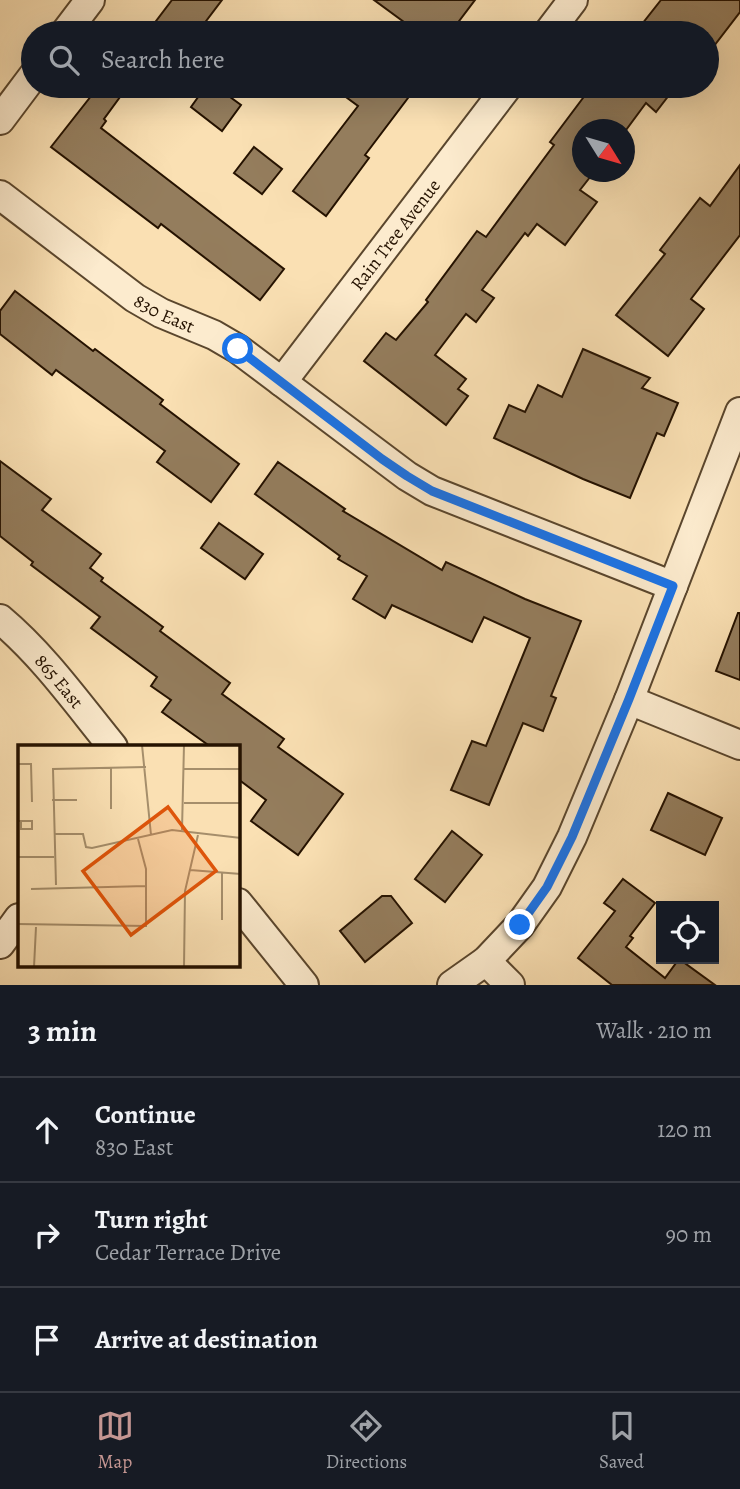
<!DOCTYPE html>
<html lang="en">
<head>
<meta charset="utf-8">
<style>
	:root { --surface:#171b24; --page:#242831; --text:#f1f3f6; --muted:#9ea1a6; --line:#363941; --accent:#c59692 }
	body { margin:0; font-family:Alegreya,serif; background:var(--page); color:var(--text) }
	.controls { position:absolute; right:21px; bottom:21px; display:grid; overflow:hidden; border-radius:0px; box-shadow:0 7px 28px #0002 }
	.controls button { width:63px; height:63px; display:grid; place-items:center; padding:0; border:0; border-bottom:2px solid var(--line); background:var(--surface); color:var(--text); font:35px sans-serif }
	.compass { position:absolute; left:572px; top:119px; width:63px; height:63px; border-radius:50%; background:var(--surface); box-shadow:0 7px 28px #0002; rotate:127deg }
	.stop { position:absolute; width:21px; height:21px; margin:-16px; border:5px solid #1a73e8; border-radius:50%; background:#fff }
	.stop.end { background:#1a73e8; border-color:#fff; box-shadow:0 2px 7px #0008 }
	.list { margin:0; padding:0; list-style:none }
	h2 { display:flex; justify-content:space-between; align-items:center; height:91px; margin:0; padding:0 28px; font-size:30px }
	h2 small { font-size:23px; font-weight:400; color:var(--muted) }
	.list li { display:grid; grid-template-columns:46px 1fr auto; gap:21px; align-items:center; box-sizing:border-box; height:105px; padding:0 28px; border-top:2px solid var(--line) }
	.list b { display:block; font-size:26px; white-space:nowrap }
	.list p { margin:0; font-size:23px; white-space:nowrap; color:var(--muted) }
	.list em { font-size:23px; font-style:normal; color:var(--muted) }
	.icon { flex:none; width:38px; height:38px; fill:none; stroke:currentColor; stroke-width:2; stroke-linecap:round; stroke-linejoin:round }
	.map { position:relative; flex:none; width:740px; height:985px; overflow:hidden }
	.search { position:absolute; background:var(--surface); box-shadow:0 7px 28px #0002; left:21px; right:21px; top:21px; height:77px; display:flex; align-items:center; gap:18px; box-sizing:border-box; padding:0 24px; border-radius:38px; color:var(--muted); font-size:26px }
	.sheet { height:406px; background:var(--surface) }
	nav { display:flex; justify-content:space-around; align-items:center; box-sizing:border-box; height:98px; border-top:2px solid var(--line); background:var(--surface); font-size:19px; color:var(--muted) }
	nav a { display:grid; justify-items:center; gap:4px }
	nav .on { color:var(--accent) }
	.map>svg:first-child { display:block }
</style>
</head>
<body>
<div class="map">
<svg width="740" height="985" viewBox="0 0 740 985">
	<rect width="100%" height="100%" fill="#fae0b3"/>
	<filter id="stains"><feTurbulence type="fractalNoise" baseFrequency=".00286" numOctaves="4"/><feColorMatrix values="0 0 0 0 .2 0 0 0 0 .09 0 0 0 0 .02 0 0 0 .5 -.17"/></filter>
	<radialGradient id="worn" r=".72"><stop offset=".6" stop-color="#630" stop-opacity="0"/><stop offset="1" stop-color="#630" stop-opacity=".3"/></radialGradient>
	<g fill="#947d5d" stroke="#251200" stroke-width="2">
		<polygon points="172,0 222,0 197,33 147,33"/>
		<polygon points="374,0 475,0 450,33 419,33"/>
		<polygon points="661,0 740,0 740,12 707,55 707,33 635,33"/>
		<polygon points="99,86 128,86 104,119 106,121 101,128 284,269 260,300 161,224 158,228 51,147"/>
		<polygon points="206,86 215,86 241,105 222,131 191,107"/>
		<polygon points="331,86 417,86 365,155 369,158 326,216 293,191 358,106"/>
		<polygon points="592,86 676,86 656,112 646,103 626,130 583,130 583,172 594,172 580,190 597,202 565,245 537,224 528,236 525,233 482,290 494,298 476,322 466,314 435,355 466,379 458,389 468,396 446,425 364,361 386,333 396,340 428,302 426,300 477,231 486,237 554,145 550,142"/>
		<polygon points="254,147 282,169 262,194 234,173"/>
		<polygon points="740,165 740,235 691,299 704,309 668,356 616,315 665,254 660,250 700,198 710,206"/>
		<polygon points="15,291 93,351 95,349 163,400 160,404 239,464 211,502 157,462 165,451 56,370 52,375 0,334 0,311"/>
		<polygon points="583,349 650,378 642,388 678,403 664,436 657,433 630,498 583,479 494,438 509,405 525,412 538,385 562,397"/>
		<polygon points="0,461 51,499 42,510 101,554 90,568 103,578 101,581 163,627 160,631 230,683 222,694 284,739 278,747 343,794 298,855 251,821 266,800 238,779 238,747 211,747 162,712 171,700 151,686 157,677 91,628 100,617 31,565 33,562 0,536"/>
		<polygon points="278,462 345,509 343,511 442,570 446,562 525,599 581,621 551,696 556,698 543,731 523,723 489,805 451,790 472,741 486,746 530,638 484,617 472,642 392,605 385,618 353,599 367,576 338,559 340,556 255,494"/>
		<polygon points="219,523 263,554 245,579 201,548"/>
		<polygon points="738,613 740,613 740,680 716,671"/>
		<polygon points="668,793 722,818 705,855 651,830"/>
		<polygon points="452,831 482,855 445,902 415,879"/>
		<polygon points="623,879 655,903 630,936 633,938 626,947 665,978 679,959 715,985 612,985 578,958 615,911 604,903"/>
		<polygon points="382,896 391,896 412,923 365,962 340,931"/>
	</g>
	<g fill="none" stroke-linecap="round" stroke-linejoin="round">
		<defs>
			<g id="street">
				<polyline points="65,33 90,0"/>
				<polyline points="548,33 573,0"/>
				<polyline points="0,120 33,76"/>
				<path id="s1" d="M 0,195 L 135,298 L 161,313 L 214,335 L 238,349 L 407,476 L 432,491 L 673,586"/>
				<path id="s2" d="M 282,382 L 508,86"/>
				<path id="s3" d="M 0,619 C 44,656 77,703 113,747"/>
				<polyline points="629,700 740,745"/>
				<polyline points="238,903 304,985"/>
				<polyline points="0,944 19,918"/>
				<polyline points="486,961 510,985"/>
				<polyline points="452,985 486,961 520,925 547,887 572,837 629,700 740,412"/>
			</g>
		</defs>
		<use href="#street" stroke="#5a462d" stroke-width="32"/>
		<use href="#street" stroke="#fcebce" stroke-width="28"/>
	</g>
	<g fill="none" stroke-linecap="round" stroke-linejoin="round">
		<polyline stroke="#1a73e8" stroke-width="9" points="238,349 382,459 407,476 432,491 673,586 629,699 572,837 547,887 520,925"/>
	</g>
	<g text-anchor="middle" stroke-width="6" stroke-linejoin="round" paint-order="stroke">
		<g font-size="19" fill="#251200" stroke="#fcebce">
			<text dy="7" stroke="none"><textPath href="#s2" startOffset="186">Rain Tree Avenue</textPath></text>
			<text dy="7" stroke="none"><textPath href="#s1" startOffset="203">830 East</textPath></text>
			<text dy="7" stroke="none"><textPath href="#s3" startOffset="86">865 East</textPath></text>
		</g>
	</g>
	<g transform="translate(18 745)">
		<rect width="222" height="222" fill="#fae0b3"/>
		<path fill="none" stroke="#a58e6b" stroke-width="2" d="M 124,0 L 133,90M 0,19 L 13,19 L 14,57M 166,24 L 223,24M 34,55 L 59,55M 166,58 L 223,58M 93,64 L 93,23M 0,76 L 14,76 L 14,84 L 3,84 L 3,76M 164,85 L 166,0M 36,89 L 65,89 L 68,102 L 74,103 L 154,85 L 223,93M 0,112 L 36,112M 172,125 L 223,129M 204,128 L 204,175M 38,140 L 35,24 L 128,22M 13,144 L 128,141M 0,179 L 128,181 L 128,124 L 120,94M 16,222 L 18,182M 166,222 L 167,146 L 180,90"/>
		<path fill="#de550b" fill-opacity="0.15" stroke="#de550b" stroke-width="3.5" d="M 150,62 L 198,126 L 113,190 L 65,126 Z"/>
		<rect width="222" height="222" fill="none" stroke="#251200" stroke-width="3.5"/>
	</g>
	<rect width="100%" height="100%" filter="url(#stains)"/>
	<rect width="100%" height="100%" fill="url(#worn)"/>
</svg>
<div class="controls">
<button><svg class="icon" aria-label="locate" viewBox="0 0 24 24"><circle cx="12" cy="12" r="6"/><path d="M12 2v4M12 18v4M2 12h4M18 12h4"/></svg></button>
</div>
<svg class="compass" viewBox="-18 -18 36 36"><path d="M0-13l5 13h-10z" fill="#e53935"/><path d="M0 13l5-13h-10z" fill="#9ea1a6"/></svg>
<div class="stop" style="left:238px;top:349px"></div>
<div class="stop end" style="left:520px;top:925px"></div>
<div class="search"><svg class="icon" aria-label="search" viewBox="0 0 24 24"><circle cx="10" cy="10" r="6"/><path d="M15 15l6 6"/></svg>Search here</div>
</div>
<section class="sheet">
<h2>3 min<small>Walk · 210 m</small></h2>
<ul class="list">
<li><svg class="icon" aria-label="ahead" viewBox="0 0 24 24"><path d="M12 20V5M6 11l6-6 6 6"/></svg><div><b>Continue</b><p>830 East</p></div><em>120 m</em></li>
<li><svg class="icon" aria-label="right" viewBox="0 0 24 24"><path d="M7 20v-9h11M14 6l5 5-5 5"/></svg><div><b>Turn right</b><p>Cedar Terrace Drive</p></div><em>90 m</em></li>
<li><svg class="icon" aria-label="arrive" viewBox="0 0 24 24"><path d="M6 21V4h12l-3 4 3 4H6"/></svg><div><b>Arrive at destination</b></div></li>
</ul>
</section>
<nav>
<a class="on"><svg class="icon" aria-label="map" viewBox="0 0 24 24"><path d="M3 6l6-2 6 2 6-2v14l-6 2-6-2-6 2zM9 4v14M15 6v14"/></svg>Map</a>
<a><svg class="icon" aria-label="directions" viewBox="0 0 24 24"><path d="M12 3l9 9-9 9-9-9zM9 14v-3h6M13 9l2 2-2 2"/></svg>Directions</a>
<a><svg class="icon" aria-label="saved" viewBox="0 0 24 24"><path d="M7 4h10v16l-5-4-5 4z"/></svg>Saved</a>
</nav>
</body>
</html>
